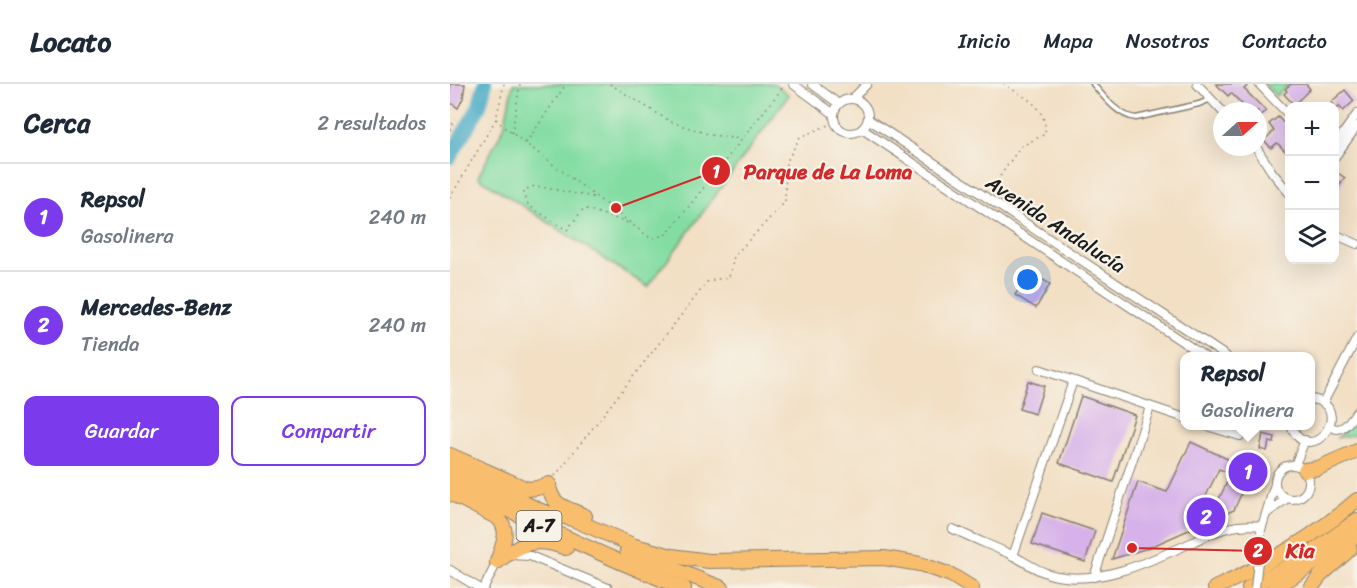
<!DOCTYPE html>
<html lang="es">
<head>
<meta charset="utf-8">
<style>
	:root { --surface:#fff; --page:#f6f6f7; --text:#1f2937; --muted:#747a83; --line:#e0e1e3; --accent:#7c3aed }
	body { margin:0; font-family:Sriracha,sans-serif; background:var(--page); color:var(--text) }
	.controls { position:absolute; right:18px; top:18px; display:grid; overflow:hidden; border-radius:12px; box-shadow:0 6px 24px #0002 }
	.controls button { width:54px; height:54px; display:grid; place-items:center; padding:0; border:0; border-bottom:2px solid var(--line); background:var(--surface); color:var(--text); font:30px sans-serif }
	.compass { position:absolute; left:763px; top:18px; width:54px; height:54px; border-radius:50%; background:var(--surface); box-shadow:0 6px 24px #0002; rotate:69deg }
	.you { position:absolute; left:578px; top:196px; width:21px; height:21px; margin:-15px; border:4px solid #fff; border-radius:50%; background:#1a73e8; box-shadow:0 0 0 9px #1a73e833 }
	.badge { display:grid; place-items:center; width:39px; height:39px; border-radius:50%; background:var(--accent); color:#fff; font-size:20px; font-weight:700 }
	.pin { position:absolute; translate:-50% -50%; border:3px solid #fff; box-shadow:0 2px 6px #0006 }
	.popup { position:absolute; left:730px; top:268px; width:135px; height:78px; box-sizing:border-box; display:grid; place-content:center; border-radius:12px; background:var(--surface); filter:drop-shadow(0 2px 4px #0005); font-size:20px; white-space:nowrap; color:var(--muted) }
	.popup b { font-size:22px; color:var(--text) }
	.popup::after { content:''; position:absolute; left:50%; top:100%; margin-left:-12px; border:12px solid transparent; border-top-color:var(--surface) }
	.list { margin:0; padding:0; list-style:none }
	h2 { display:flex; justify-content:space-between; align-items:center; height:78px; margin:0; padding:0 24px; font-size:26px }
	h2 small { font-size:20px; font-weight:400; color:var(--muted) }
	.list li { display:grid; grid-template-columns:39px 1fr auto; gap:18px; align-items:center; box-sizing:border-box; height:108px; padding:0 24px; border-top:2px solid var(--line) }
	.list b { display:block; font-size:22px; white-space:nowrap }
	.list p { margin:0; font-size:20px; white-space:nowrap; color:var(--muted) }
	.list em { font-size:20px; font-style:normal; color:var(--muted) }
	.actions { display:flex; gap:12px; padding:18px 24px }
	.actions a { flex:1; padding:14px 0; border:2px solid var(--accent); border-radius:12px; text-align:center; font-size:21px; color:var(--accent) }
	.actions .main { background:var(--accent); color:#fff }
	.icon { flex:none; width:33px; height:33px; fill:none; stroke:currentColor; stroke-width:2; stroke-linecap:round; stroke-linejoin:round }
	.map { position:relative; flex:none; width:907px; height:504px; overflow:hidden }
	header { display:flex; align-items:center; gap:36px; box-sizing:border-box; height:84px; padding:0 30px; background:var(--surface); border-bottom:2px solid var(--line) }
	header strong { font-size:28px }
	nav { display:flex; gap:33px; margin-inline-start:auto; font-size:21px }
	main { display:flex }
	aside { flex:1; background:var(--surface) }
	.map>svg:first-child { display:block }
</style>
</head>
<body>
<header>
<strong>Locato</strong>
<nav><a>Inicio</a><a>Mapa</a><a>Nosotros</a><a>Contacto</a></nav>
</header>
<main>
<aside>
<h2>Cerca<small>2 resultados</small></h2>
<ul class="list">
<li><span class="badge">1</span><div><b>Repsol</b><p>Gasolinera</p></div><em>240 m</em></li>
<li><span class="badge">2</span><div><b>Mercedes-Benz</b><p>Tienda</p></div><em>240 m</em></li>
</ul>
<div class="actions"><a class="main">Guardar</a><a>Compartir</a></div>
</aside>
<div class="map">
<svg width="907" height="504" viewBox="0 0 907 504">
	<rect width="100%" height="100%" fill="#f7f3e8"/>
	<filter id="ink" filterUnits="userSpaceOnUse"><feTurbulence type="fractalNoise" baseFrequency=".0167" numOctaves="2"/><feDisplacementMap in="SourceGraphic" scale="12" xChannelSelector="R" yChannelSelector="G"/><feConvolveMatrix kernelMatrix="1 2 1 2 8 2 1 2 1" color-interpolation-filters="sRGB"/></filter>
	<filter id="wash" filterUnits="userSpaceOnUse"><feTurbulence type="fractalNoise" baseFrequency=".008" numOctaves="4" result="noise"/><feDisplacementMap in="SourceGraphic" scale="24" xChannelSelector="R" yChannelSelector="G"/><feGaussianBlur stdDeviation="1.35" result="paint"/><feColorMatrix in="noise" values="0 0 0 0 0 0 0 0 0 0 0 0 0 0 0 0 0 1.4 0 .05"/><feComposite in="paint" operator="in"/></filter>
	<g filter="url(#wash)">
		<rect width="100%" height="100%" fill="#f2dfc4"/>
		<g fill="#83dda3" stroke="#507c60" stroke-width="1.5">
			<polygon points="63,0 325,0 339,11 198,203 28,93 54,43"/>
			<polygon points="814,0 839,0 826,12"/>
			<polygon points="907,335 907,350 887,354"/>
		</g>
		<g fill="none" stroke-linecap="round" stroke-linejoin="round">
			<polyline stroke="#46abc6" stroke-width="15" points="0,73 29,23 35,0"/>
		</g>
		<g id="blocks">
			<g fill="#d7b1ea" fill-rule="evenodd">
				<polygon points="0,0 15,0 13,14 8,24 0,18"/>
				<polygon points="766,0 799,0 794,5 816,27 808,34 808,27 793,27 789,23 792,20 781,9 778,12"/>
				<polygon points="841,0 856,0 860,5 844,21 834,10 837,7 835,5"/>
				<polygon points="895,6 904,17 893,27 889,22 887,25 881,18"/>
				<polygon points="828,33 840,46 840,72 827,59 821,64 814,56 824,47 819,40"/>
				<polygon points="885,87 895,94 885,108"/>
				<polygon points="580,188 600,200 586,224 565,211"/>
				<polygon points="578,297 594,302 585,330 569,325"/>
				<polygon points="631,312 685,331 663,398 609,379"/>
				<polygon points="813,350 825,353 824,359 819,358 817,367 810,365"/>
				<path d="M 741,358 L 784,378 L 785,376 L 798,381 L 797,397 L 784,426 L 698,464 L 662,475 L 688,398 L 717,408 ZM 769,385 L 781,390 L 767,419 L 753,418 Z"/>
				<polygon points="806,385 817,390 810,404 802,400"/>
				<polygon points="592,429 645,447 635,478 582,460"/>
			</g>
		</g>
	</g>
	<g filter="url(#ink)">
		<use href="#blocks" fill-opacity="0" stroke="#877e70" stroke-width="1.5"/>
		<g fill="none" stroke-linecap="round" stroke-linejoin="round">
			<defs>
				<path id="lane" d="M 643,0 C 654,13 668,32 686,34 L 749,20 L 761,15"/>
				<g id="street">
					<polyline points="343,0 384,30"/>
					<polyline points="362,0 389,20"/>
					<polyline points="747,0 772,27"/>
					<polyline points="809,0 840,32"/>
					<polyline points="402,15 417,0"/>
					<circle cx="401" cy="32" r="17"/>
					<polyline points="418,35 776,272"/>
					<polyline points="412,45 754,272"/>
					<polyline points="884,62 907,30"/>
					<polyline points="806,63 822,88 840,110"/>
					<polyline points="884,74 907,42"/>
					<polyline points="884,150 907,160"/>
					<polyline points="589,285 735,334"/>
					<polyline points="873,319 907,254"/>
					<polyline points="757,342 790,352"/>
					<path d="M 841,342 C 861,388 907,321 861,315"/>
					<path d="M 881,343 C 893,350 900,336 907,327"/>
					<circle cx="842" cy="398" r="17"/>
					<polyline points="845,381 855,356"/>
					<polyline points="817,429 836,415"/>
					<path d="M 503,445 C 522,454 542,462 562,471 C 577,479 590,489 607,492 C 650,500 696,479 734,462 C 763,449 780,438 812,442"/>
					<polyline points="811,446 825,400"/>
					<polyline points="60,471 80,472 158,504"/>
					<polyline points="563,472 623,297"/>
					<polyline points="0,486 29,504"/>
					<polyline points="644,493 700,323"/>
					<polyline points="34,504 47,478"/>
				</g>
				<g id="highway">
					<path d="M 0,371 L 77,405 L 87,404 L 99,400 C 101,423 116,423 135,432"/>
					<polyline points="0,382 97,430"/>
					<polyline points="855,386 868,384 907,367"/>
					<path d="M 0,396 C 77,436 153,473 234,504"/>
					<path d="M 0,409 L 48,434 C 61,447 52,462 47,478"/>
					<polyline points="91,427 122,435 185,462 222,472 259,477 434,474 470,480 501,491 522,504"/>
					<polyline points="177,467 272,504"/>
					<path d="M 47,478 C 71,459 85,452 116,464"/>
					<path d="M 765,504 C 817,481 864,453 907,416"/>
					<polyline points="799,504 859,471 907,436"/>
					<polyline points="825,504 907,451"/>
					<polyline points="861,504 870,492 900,465"/>
				</g>
			</defs>
			<use href="#lane" stroke="#877e70" stroke-width="7"/>
			<use href="#street" stroke="#877e70" stroke-width="10"/>
			<use href="#highway" stroke="#877e70" stroke-width="16"/>
			<g stroke="#877e70" stroke-width="1.5" stroke-dasharray="1.5 4.5" stroke-linecap="butt">
				<polyline points="160,0 221,38 261,51 290,55"/>
				<polyline points="46,35 54,43 199,153 205,154 217,150 334,2"/>
				<polyline points="0,46 5,35"/>
				<polyline points="62,49 70,0"/>
				<polyline points="76,59 116,0"/>
				<path d="M 540,107 L 570,63 L 595,50 C 597,21 576,15 554,0"/>
				<polyline points="143,113 85,102 76,105 74,109 78,121 117,146 134,124 178,139"/>
				<polyline points="0,114 46,35 54,0"/>
				<polyline points="105,392 258,197 279,193 284,172 335,118 336,79 350,53 385,38"/>
			</g>
			<use href="#lane" stroke="#fff" stroke-width="4"/>
			<use href="#street" stroke="#fff" stroke-width="8"/>
			<use href="#highway" stroke="#f9be6d" stroke-width="14"/>
			<defs>
				<polyline id="street-bridge" points="805,504 811,450"/>
			</defs>
			<use href="#street-bridge" stroke="#877e70" stroke-width="10" stroke-linecap="butt"/>
			<use href="#street-bridge" stroke="#fff" stroke-width="8"/>
		</g>
	</g>
	<g text-anchor="middle" stroke-width="4.5" stroke-linejoin="round" paint-order="stroke">
		<rect fill="#f7f3e8" stroke="#5e5c59" stroke-width="1.5" x="66.5" y="427" width="45" height="30" rx="4.5"/>
		<g font-size="18" font-weight="bold" fill="#1c1c1c">
			<text x="89" y="448">A-7</text>
		</g>
		<g font-size="20" fill="#1c1c1c" stroke="#f7f3e8">
			<text transform="translate(606 140) rotate(33)" y="7">Avenida Andalucía</text>
		</g>
	</g>
	<path fill="none" stroke="#d62828" stroke-width="2" d="M166 124L266 87M682 464L808 467"/>
	<g fill="#d62828" stroke="#f7f3e8" stroke-width="2">
		<circle cx="166" cy="124" r="6"/>
		<circle cx="682" cy="464" r="6"/>
		<circle cx="266" cy="87" r="15"/>
		<circle cx="808" cy="467" r="15"/>
	</g>
	<g font-size="18" text-anchor="middle" font-weight="bold" fill="#fff">
		<text x="266" y="94">1</text>
		<text x="808" y="473">2</text>
	</g>
	<g font-size="21" text-anchor="middle" font-weight="bold" fill="#d62828" stroke="#f7f3e8" stroke-width="4.5" stroke-linejoin="round" paint-order="stroke">
		<text x="378" y="95">Parque de La Loma</text>
		<text x="850" y="474">Kia</text>
	</g>
</svg>
<div class="controls">
<button>+</button>
<button>−</button>
<button><svg class="icon" aria-label="layers" viewBox="0 0 24 24"><path d="M12 4l9 5-9 5-9-5zM3 14l9 5 9-5"/></svg></button>
</div>
<svg class="compass" viewBox="-18 -18 36 36"><path d="M0-13l5 13h-10z" fill="#e53935"/><path d="M0 13l5-13h-10z" fill="#747a83"/></svg>
<div class="you"></div>
<div class="pin badge" style="left:798px;top:388px">1</div>
<div class="popup"><b>Repsol</b>Gasolinera</div>
<div class="pin badge" style="left:756px;top:433px">2</div>
</div>
</main>
</body>
</html>
